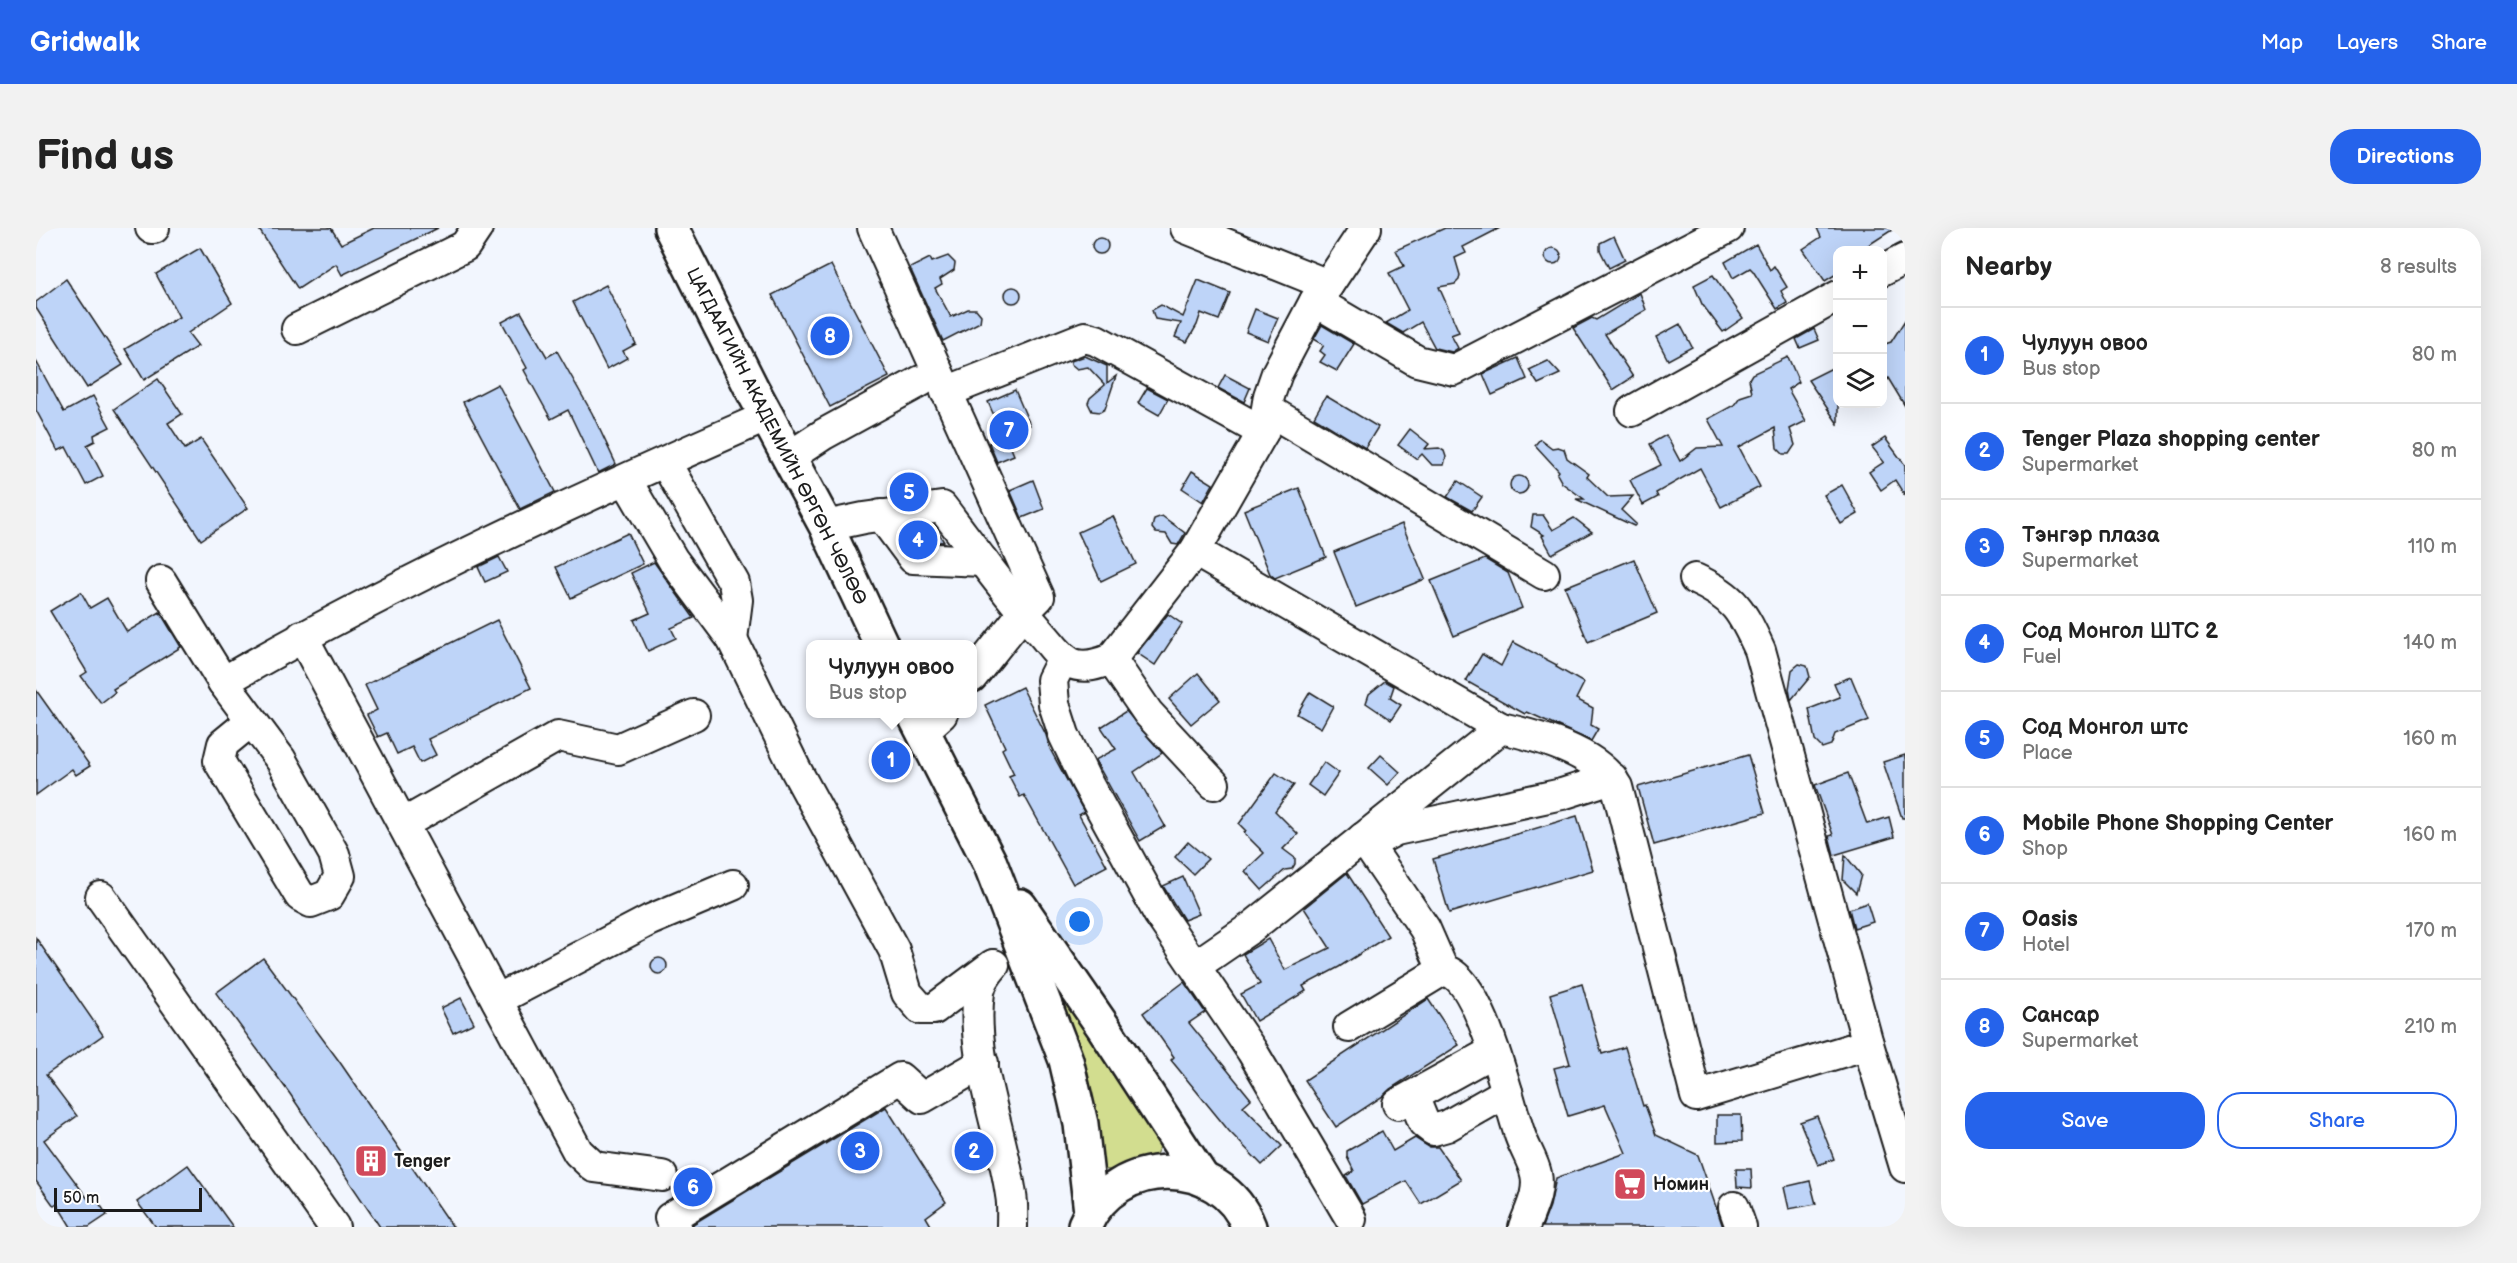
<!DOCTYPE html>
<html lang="en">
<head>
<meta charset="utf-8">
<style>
	:root { --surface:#fff; --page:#f2f2f2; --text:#222; --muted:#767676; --line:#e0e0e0; --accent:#2563eb }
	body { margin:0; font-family:"Balsamiq Sans",sans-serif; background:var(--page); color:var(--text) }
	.controls { position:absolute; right:18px; top:18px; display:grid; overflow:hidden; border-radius:12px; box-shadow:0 6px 24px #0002 }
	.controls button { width:54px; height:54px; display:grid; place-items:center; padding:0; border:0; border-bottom:2px solid var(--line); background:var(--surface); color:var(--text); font:30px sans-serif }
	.scale { position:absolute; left:18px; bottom:15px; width:148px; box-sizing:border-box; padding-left:6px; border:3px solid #1c1c1c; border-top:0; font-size:16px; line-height:21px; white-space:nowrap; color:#1c1c1c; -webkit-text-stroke:4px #fff; paint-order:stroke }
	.you { position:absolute; left:1044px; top:694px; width:21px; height:21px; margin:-15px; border:4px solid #fff; border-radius:50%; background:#1a73e8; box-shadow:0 0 0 9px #1a73e833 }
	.badge { display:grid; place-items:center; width:39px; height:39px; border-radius:50%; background:var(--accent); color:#fff; font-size:20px; font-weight:700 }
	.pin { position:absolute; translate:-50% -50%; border:3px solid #fff; box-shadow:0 2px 6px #0006 }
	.popup { position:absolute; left:770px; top:412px; width:171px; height:78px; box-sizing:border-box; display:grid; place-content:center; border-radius:12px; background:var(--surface); filter:drop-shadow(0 2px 4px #0005); font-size:20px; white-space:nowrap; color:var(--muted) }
	.popup b { font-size:22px; color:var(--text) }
	.popup::after { content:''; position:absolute; left:50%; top:100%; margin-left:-12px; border:12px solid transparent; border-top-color:var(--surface) }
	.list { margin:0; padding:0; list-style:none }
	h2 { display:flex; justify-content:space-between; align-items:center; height:78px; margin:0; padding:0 24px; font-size:26px }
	h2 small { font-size:20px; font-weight:400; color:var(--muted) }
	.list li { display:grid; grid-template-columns:39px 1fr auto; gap:18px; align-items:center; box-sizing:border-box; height:96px; padding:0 24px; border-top:2px solid var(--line) }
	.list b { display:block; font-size:22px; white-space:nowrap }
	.list p { margin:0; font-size:20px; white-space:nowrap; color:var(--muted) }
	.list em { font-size:20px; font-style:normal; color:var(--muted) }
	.actions { display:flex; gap:12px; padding:18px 24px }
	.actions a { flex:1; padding:14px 0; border:2px solid var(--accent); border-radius:24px; text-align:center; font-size:21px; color:var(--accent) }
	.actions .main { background:var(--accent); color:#fff }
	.icon { flex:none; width:33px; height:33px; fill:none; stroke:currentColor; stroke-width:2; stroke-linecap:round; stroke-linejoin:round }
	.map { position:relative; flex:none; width:1869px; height:999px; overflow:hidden; border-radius:24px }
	header { display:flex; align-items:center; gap:36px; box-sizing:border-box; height:84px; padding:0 30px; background:var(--accent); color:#fff }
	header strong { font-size:28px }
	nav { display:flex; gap:33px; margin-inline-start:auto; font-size:21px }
	.intro { display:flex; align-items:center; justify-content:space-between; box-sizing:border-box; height:144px; padding:0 36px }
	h1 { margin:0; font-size:42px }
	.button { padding:15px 27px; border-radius:24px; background:var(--accent); color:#fff; font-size:21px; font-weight:700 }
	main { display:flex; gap:36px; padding:0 36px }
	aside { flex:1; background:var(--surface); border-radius:24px; box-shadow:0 6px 24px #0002 }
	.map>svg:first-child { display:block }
</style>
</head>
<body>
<header>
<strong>Gridwalk</strong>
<nav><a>Map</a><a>Layers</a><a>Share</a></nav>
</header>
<div class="intro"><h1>Find us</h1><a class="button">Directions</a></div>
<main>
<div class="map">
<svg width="1869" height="999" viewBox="0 0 1869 999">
	<rect width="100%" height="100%" fill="#f2f6fe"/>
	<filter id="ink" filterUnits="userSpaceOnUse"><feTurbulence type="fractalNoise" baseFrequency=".0167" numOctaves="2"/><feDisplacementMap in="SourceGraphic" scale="12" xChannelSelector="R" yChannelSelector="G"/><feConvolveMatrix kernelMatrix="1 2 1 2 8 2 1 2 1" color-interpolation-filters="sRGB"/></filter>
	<g filter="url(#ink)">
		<polygon fill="#d2dd8f" stroke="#777c56" stroke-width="1.5" points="1032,774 1092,867 1125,909 1124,919 1120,926 1074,942 1064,941 1025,780"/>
		<g fill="#bed4f8" stroke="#1c1c1c" stroke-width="1.5">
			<polygon points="222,0 295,0 305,16 338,0 402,0 306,47 300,36 262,61"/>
			<polygon points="1409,0 1464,0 1427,19 1430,25 1419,30 1424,47 1423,52 1419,56 1403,59 1423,104 1415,107 1422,120 1416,124 1399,120 1385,94 1367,105 1350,95 1372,82 1353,45 1368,38 1360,22"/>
			<polygon points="1781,0 1859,0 1825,22 1802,22 1802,45 1789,53 1767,21 1785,9"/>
			<polygon points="1578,8 1589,32 1573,40 1564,22 1564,15"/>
			<circle cx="1064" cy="18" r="8"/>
			<polygon points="1720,16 1734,42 1738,38 1751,59 1745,63 1751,75 1741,81 1717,43 1714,40 1697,50 1689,34"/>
			<circle cx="1517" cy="28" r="8"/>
			<polygon points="164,20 196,75 152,105 162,118 108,152 89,121 143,89 120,46"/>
			<polygon points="912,28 919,35 918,42 904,51 906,56 899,60 915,89 932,81 940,81 945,87 944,94 907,113 874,40 894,30 896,34"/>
			<polygon points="795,37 853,149 794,179 736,67"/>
			<polygon points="1677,47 1707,90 1687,104 1666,76 1658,57"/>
			<polygon points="30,51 87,137 51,160 0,80 0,74"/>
			<polygon points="1162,52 1194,65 1183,92 1165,85 1161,97 1151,114 1139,109 1145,95 1119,91 1116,82 1125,77 1147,89"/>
			<polygon points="570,57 600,116 587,123 591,130 571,141 537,74"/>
			<circle cx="977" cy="67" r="8"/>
			<polygon points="1604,65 1610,82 1569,106 1597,149 1577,162 1537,100 1556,90 1560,92"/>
			<polygon points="1219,81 1242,90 1232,113 1210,104"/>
			<polygon points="485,84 511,129 521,123 556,185 580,236 562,245 532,182 515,191 488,142 491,140 466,94"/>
			<polygon points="1869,92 1869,178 1852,150 1846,153 1846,117 1855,114"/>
			<polygon points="1644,96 1656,119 1632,132 1620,109"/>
			<polygon points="1286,97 1318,116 1301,143 1284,134 1289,127 1284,123 1288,117 1278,111"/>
			<polygon points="1778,101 1783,112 1764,120 1760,111"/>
			<polygon points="1049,128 1071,138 1071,155 1080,148 1069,181 1064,184 1056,183 1052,175 1054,170 1069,157 1052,139 1041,141 1035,136 1035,133"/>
			<polygon points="1752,129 1763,154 1752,161 1770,193 1754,201 1759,217 1753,226 1747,226 1741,220 1739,200 1703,219 1724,259 1685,279 1664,240 1620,265 1622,269 1607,277 1594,252 1625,237 1614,216 1630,207 1644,233 1661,220 1687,219 1672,191 1698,177 1704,169 1716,165 1713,151 1716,146"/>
			<polygon points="1482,130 1491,151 1456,167 1447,146"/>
			<polygon points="0,133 28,184 57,168 74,199 58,207 59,213 51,217 67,248 50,257 30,219 22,223 0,182"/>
			<polygon points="1512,133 1524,146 1502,156 1493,142"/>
			<polygon points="1802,137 1802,196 1772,152"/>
			<polygon points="1189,147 1214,160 1208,174 1182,160"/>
			<polygon points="122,151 146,186 132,195 149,221 165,211 212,280 165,312 78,181"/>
			<polygon points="462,156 519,264 484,281 427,174"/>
			<polygon points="1111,160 1132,171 1123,187 1102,175"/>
			<polygon points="979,162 994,197 967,208 952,174"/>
			<polygon points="1290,168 1342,199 1329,220 1278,189"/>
			<polygon points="1374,201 1393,216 1389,221 1403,220 1408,223 1410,229 1408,237 1396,237 1386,226 1381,231 1362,217"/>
			<polygon points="970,208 978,227 961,234 953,215"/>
			<polygon points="1849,210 1869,237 1869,268 1859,252 1845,262 1833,244 1848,234 1836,219"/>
			<polygon points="1504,211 1516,220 1522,219 1528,221 1531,230 1553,246 1551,249 1572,269 1597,268 1585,282 1600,296 1598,298 1540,271 1548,271 1526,255 1521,246 1523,243 1499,217"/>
			<polygon points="1156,243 1177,256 1167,274 1146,260"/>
			<circle cx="1483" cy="257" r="9"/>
			<polygon points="882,252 885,264 861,268 858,258"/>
			<polygon points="997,252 1008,281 986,290 974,262"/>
			<polygon points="1422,253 1446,269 1436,283 1411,269"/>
			<polygon points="1806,257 1822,286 1805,296 1788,267"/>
			<polygon points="1263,260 1290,329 1239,350 1234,346 1208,282"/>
			<polygon points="1497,287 1507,287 1517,302 1538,290 1556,304 1516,326 1506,308 1508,307 1495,299"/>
			<polygon points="1077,288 1100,336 1065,353 1042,304"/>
			<polygon points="1126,288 1149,305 1142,317 1136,316 1130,306 1120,305 1116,300 1118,291"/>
			<polygon points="1366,296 1389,351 1320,379 1298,324"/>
			<polygon points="898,297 908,314 886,313 877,301"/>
			<polygon points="592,305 607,336 535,370 520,339"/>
			<polygon points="463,329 471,344 449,354 442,339"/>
			<polygon points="1449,331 1472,345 1486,380 1418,408 1395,353"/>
			<polygon points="1598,331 1621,385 1552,414 1529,359"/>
			<polygon points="618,334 658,390 635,400 640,410 612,423 598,392 614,385 595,345"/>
			<polygon points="45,364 54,380 71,370 91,404 124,384 145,419 77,461 79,464 65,475 45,448 51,444 14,383"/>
			<polygon points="1132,386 1146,396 1119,437 1101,425"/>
			<polygon points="461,392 495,460 392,511 400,527 384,535 376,519 361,526 351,505 342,509 331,487 341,482 329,457"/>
			<polygon points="1477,414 1521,437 1520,439 1548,455 1540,471 1557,480 1555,497 1562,501 1555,513 1491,484 1489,486 1430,453 1446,426 1465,438"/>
			<polygon points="1763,436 1771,438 1774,449 1755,472 1753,461 1756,442"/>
			<polygon points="1162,445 1184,472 1155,496 1133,471"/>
			<polygon points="1815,449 1833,492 1799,506 1795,517 1786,520 1779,513 1773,481 1804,469 1798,455"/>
			<polygon points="1349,453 1358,458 1354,470 1365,477 1355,492 1330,475 1333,466"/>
			<polygon points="986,459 1010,507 1014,521 1048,584 1043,587 1071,638 1037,656 988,567 984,569 973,548 978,546 966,521 969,519 949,477"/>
			<polygon points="0,462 54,538 40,547 36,541 0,567"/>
			<polygon points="1274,464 1297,478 1285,500 1261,486"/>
			<polygon points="1090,483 1126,525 1098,544 1129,598 1104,613 1059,532 1080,521 1065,499"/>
			<polygon points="1345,527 1364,544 1352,557 1333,540"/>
			<polygon points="1712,527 1729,585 1618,617 1602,559"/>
			<polygon points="1869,527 1869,590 1866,590 1847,534"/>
			<polygon points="1288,534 1303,545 1287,568 1272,557"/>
			<polygon points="1240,545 1258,557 1239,583 1262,606 1247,621 1259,630 1259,636 1256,641 1249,642 1226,662 1209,643 1228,625 1208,605 1210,603 1203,596"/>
			<polygon points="1812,545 1831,596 1853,589 1858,609 1798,627 1793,608 1797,607 1779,557"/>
			<polygon points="1541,588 1557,642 1413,685 1397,631"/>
			<polygon points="1152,614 1172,631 1157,646 1139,629"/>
			<polygon points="1809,627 1825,647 1820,665 1807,652"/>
			<polygon points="1311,645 1352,708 1303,739 1267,758 1270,763 1220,793 1205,766 1224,756 1207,726 1232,711 1249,742 1294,720 1268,680"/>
			<polygon points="1147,649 1163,686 1148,692 1127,658"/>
			<polygon points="1831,675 1837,694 1818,700 1813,681"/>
			<polygon points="0,710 67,807 10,847 41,888 8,912 52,971 58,967 71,987 53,999 35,999 21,976 18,978 0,953"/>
			<polygon points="227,730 303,833 417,999 344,999 254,866 180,765"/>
			<circle cx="623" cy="738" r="8"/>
			<polygon points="1148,754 1169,784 1153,795 1215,871 1207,878 1246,918 1226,937 1193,903 1135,832 1138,829 1107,785"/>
			<polygon points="1546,756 1566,826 1589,819 1607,878 1609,877 1620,907 1662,927 1687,999 1506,999 1514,978 1520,950 1590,925 1569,877 1532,888 1518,840 1534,836 1514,766"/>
			<polygon points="425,770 438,795 417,805 405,780"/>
			<polygon points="1392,771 1423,817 1354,861 1347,868 1300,899 1269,852"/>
			<polygon points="850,879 910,974 890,989 896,999 657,999 657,996"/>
			<polygon points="1681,887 1705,887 1706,913 1681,914"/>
			<polygon points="1781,888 1798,931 1782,937 1764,894"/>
			<polygon points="1346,903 1357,923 1379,910 1393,919 1402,919 1425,952 1385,976 1370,953 1326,976 1310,948 1318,943 1311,929 1311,923"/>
			<polygon points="152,937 197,999 120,999 101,974"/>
			<polygon points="1700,941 1715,941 1716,960 1701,959"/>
			<polygon points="1774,953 1780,976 1753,981 1748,959"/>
		</g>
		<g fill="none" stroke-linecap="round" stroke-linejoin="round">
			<defs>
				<g id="minor">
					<polyline points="115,0 118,0"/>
					<polyline points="837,0 1003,369 987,385 936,449"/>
					<polyline points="1150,0 1292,57"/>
					<polyline points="1846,43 1869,31"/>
					<polyline points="1279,73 1381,133 1418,142 1692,0"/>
					<polyline points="261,101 429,18 441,0"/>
					<polyline points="910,164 1049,109 1060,112 1227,204"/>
					<polyline points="1232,182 1508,346"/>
					<polyline points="1596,183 1802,68"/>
					<polyline points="753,229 788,206 885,153"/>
					<polyline points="629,234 698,355 701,372 696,411"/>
					<polyline points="590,252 637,332 696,411 760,542 858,722 871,765 885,781 898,781 957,737"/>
					<polyline points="845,287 877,330 947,333"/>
					<path d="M 790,298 L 828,290 L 906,279 C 939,322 970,366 1006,406 C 1015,416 1023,429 1035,435 C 1048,441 1063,436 1075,431 L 1159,323 L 1227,204 L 1233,168 L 1241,145 L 1279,73 L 1292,57 L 1330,0"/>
					<polyline points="1159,323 1465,500 1216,699 1159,738"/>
					<path d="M 1659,351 C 1699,369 1706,383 1724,422 L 1832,816 L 1869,939"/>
					<polyline points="125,353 187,454 245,532 298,626 304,648 293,667 275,674 264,668 183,533 187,516 215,493"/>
					<polyline points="266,408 542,924 558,939 626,948"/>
					<polyline points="1027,430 1016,452 1018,476 1028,507 1050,553 1123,686 1216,823 1315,991"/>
					<polyline points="1075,431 1112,485 1178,556"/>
					<path d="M 187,454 C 362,353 546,269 732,188"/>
					<path d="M 1465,500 C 1502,508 1561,524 1581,559 L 1660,868 L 1832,816"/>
					<polyline points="887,503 906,486"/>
					<polyline points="367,596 522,508 582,521 658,487"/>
					<polyline points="1327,610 1389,701 1407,742"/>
					<polyline points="1339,613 1360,602 1526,566 1576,550"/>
					<polyline points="65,669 298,999"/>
					<path d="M 958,737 C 951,745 945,753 943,764 C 934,830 966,902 975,967 C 977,977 976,989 976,999"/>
					<polyline points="461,772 614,692 697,657"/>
					<path d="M 1313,799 L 1407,742 C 1444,747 1472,872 1483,904 C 1487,918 1497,932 1500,946 C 1504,965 1494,982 1488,999"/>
					<polyline points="1377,868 1388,895 1397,902 1411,898 1471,864"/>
					<polyline points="1362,876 1458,823"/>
					<polyline points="1698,979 1705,999"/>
					<polyline points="640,999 634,990 864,850 886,870 947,835"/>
				</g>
				<g id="highway">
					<polyline points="635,0 715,159 790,298 845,416"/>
					<polyline points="878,486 954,635 1030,832 1045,896 1055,984"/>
					<polyline points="984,678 1068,800 1166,950"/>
					<path d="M 1049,997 C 1079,927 1185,926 1213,999"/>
				</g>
			</defs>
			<use href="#minor" stroke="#1c1c1c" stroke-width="34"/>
			<use href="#highway" stroke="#1c1c1c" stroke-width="38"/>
			<use href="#minor" stroke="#fff" stroke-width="30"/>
			<use href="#highway" stroke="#fff" stroke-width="33"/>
		</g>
	</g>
	<defs>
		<symbol id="building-square" viewBox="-11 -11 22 22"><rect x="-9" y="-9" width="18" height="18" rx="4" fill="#d1495b" stroke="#fff"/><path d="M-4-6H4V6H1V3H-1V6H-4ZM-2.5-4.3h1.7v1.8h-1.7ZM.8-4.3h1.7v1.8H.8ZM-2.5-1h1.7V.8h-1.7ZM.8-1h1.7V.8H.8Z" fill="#fff"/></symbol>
		<symbol id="supermarket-square" viewBox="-11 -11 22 22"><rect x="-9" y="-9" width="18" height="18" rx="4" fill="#d1495b" stroke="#fff"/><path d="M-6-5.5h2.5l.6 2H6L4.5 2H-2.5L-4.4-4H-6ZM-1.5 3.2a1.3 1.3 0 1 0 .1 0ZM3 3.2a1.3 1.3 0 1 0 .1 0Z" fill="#fff"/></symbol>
	</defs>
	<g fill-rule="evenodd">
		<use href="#building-square" x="316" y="914" width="38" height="38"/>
		<use href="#supermarket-square" x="1575" y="937" width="38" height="38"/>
	</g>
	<g text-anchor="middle" stroke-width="4.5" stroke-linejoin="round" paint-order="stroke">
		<g font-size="18" fill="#1c1c1c" stroke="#fff">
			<text transform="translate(741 208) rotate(63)" y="6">ЦАГДААГИЙН АКАДЕМИЙН ӨРГӨН ЧӨЛӨӨ</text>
		</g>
		<g font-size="18" font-weight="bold" fill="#1c1c1c" stroke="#fff" text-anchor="start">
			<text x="358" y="939">Tenger</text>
			<text x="1617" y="962">Номин</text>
		</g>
	</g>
</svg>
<div class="controls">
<button>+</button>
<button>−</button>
<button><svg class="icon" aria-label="layers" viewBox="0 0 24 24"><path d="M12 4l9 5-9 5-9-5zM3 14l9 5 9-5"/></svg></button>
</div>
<div class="scale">50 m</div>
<div class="you"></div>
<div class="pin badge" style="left:855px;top:532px">1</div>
<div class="popup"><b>Чулуун овоо</b>Bus stop</div>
<div class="pin badge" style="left:938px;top:923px">2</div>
<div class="pin badge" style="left:824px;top:923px">3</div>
<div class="pin badge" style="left:882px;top:312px">4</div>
<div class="pin badge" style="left:873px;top:264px">5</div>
<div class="pin badge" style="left:657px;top:959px">6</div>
<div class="pin badge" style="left:973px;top:202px">7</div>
<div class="pin badge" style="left:794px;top:108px">8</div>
</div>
<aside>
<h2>Nearby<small>8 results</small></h2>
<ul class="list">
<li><span class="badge">1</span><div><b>Чулуун овоо</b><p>Bus stop</p></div><em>80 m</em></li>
<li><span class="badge">2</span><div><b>Tenger Plaza shopping center</b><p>Supermarket</p></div><em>80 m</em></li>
<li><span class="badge">3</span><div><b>Тэнгэр плаза</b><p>Supermarket</p></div><em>110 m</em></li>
<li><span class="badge">4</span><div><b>Сод Монгол ШТС 2</b><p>Fuel</p></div><em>140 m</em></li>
<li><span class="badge">5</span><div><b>Сод Монгол штс</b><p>Place</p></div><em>160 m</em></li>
<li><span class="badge">6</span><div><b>Mobile Phone Shopping Center</b><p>Shop</p></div><em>160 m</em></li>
<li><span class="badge">7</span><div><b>Oasis</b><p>Hotel</p></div><em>170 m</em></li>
<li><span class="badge">8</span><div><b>Сансар</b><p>Supermarket</p></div><em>210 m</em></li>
</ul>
<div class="actions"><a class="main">Save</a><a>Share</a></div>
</aside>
</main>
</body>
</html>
